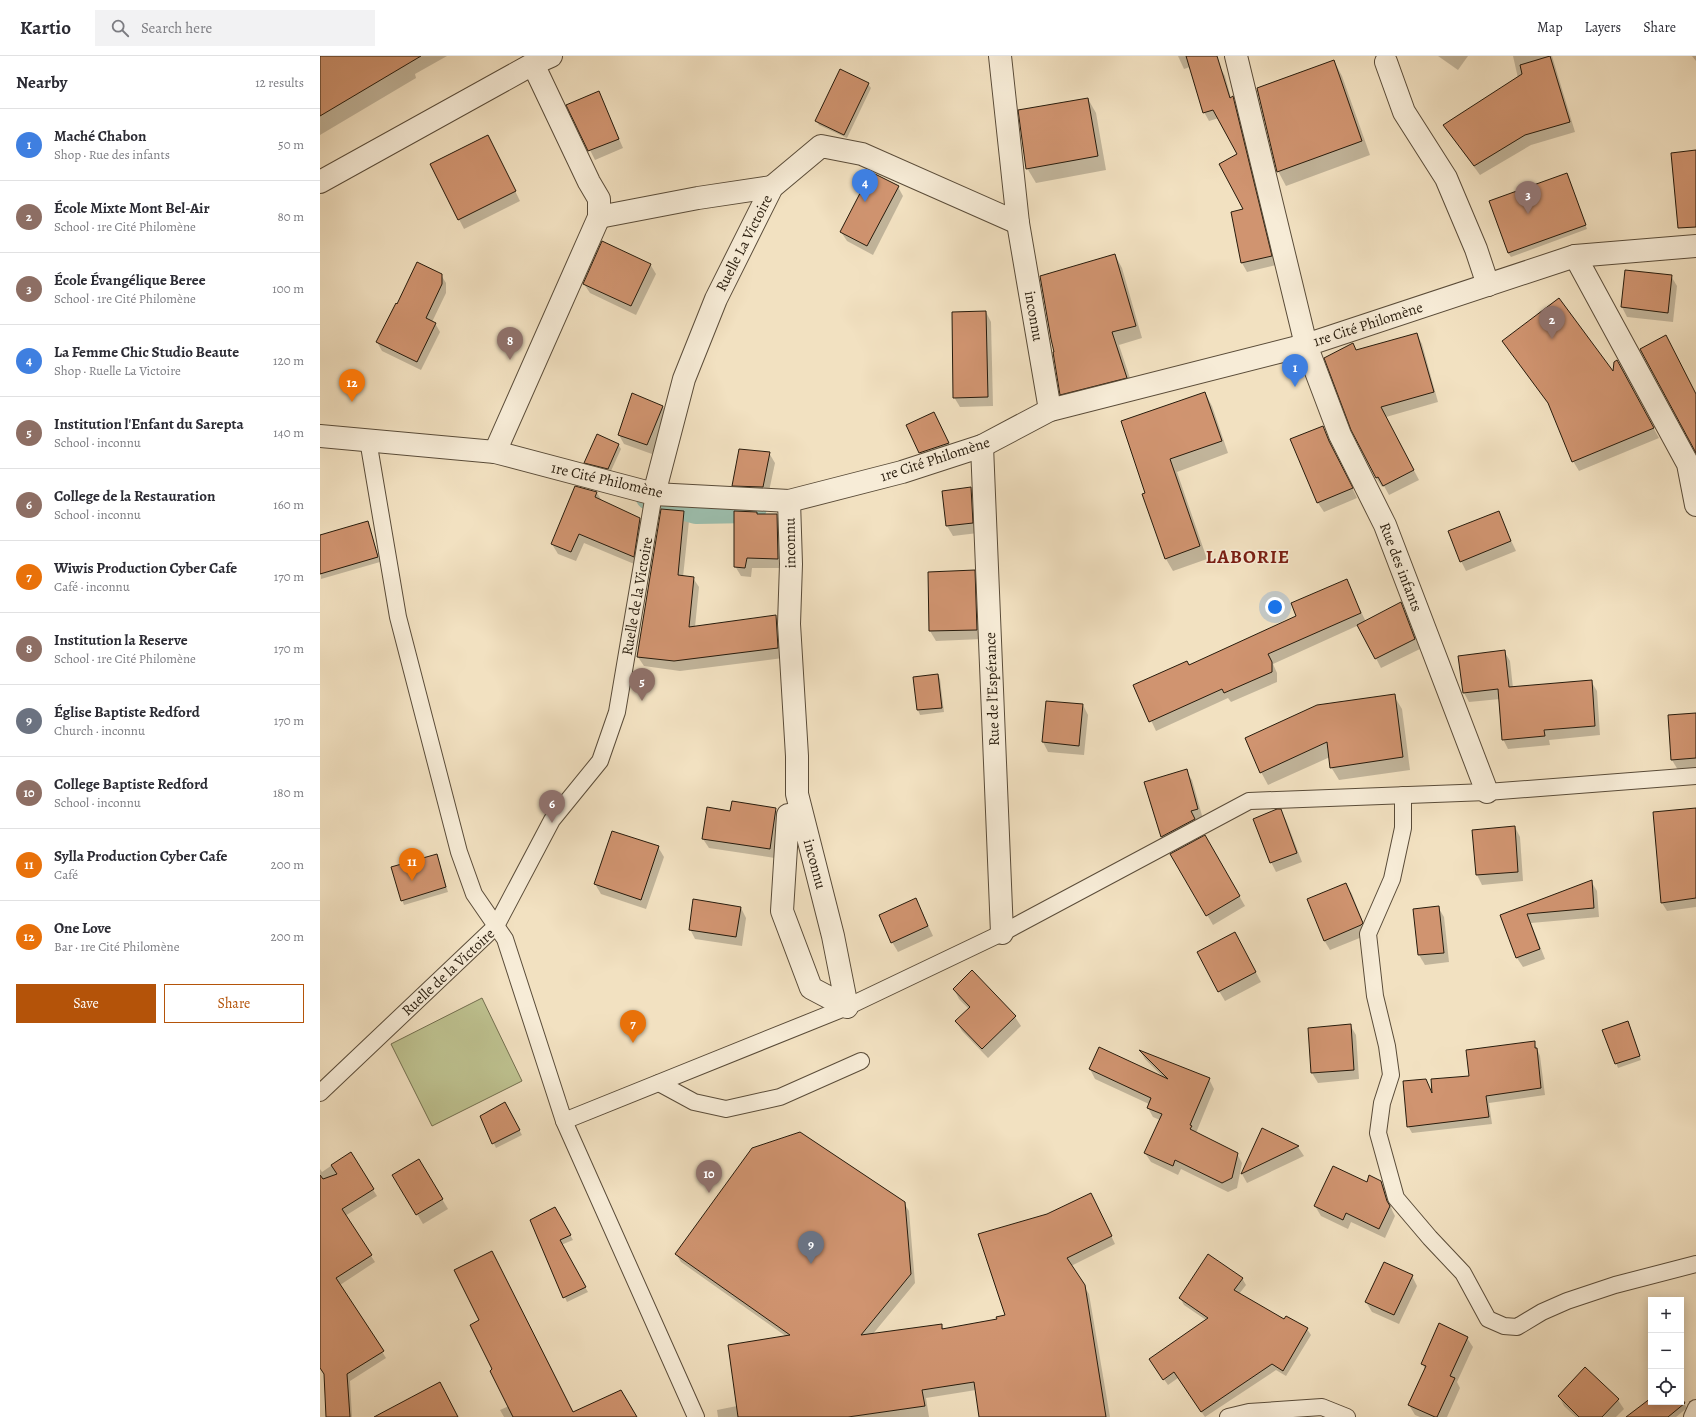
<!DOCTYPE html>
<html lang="en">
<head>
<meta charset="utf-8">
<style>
	:root { --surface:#fff; --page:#f2f2f3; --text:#2b2b33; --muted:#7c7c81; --line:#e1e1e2; --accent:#b45309 }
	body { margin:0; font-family:Alegreya,serif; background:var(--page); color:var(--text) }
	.controls { position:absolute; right:12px; bottom:12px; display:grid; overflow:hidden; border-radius:0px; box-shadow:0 2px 10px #0003 }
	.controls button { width:36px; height:36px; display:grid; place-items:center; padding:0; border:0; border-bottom:1px solid var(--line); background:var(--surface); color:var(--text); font:20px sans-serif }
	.you { position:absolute; left:955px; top:551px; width:14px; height:14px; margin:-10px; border:3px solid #fff; border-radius:50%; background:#1a73e8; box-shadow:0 0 0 6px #1a73e833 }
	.badge { display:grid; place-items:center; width:26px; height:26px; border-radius:50%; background:var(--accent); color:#fff; font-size:13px; font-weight:700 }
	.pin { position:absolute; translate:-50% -33px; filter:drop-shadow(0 1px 2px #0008) }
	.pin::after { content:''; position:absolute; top:21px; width:14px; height:12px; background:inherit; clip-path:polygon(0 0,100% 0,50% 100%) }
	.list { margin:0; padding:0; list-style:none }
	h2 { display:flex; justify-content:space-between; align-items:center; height:52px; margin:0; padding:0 16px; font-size:17px }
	h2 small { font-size:13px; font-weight:400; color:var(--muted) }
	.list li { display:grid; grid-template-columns:26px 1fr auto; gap:12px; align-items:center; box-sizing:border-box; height:72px; padding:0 16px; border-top:1px solid var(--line) }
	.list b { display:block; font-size:15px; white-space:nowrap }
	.list p { margin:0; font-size:13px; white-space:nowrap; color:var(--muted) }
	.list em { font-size:13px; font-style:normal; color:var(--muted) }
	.actions { display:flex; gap:8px; padding:12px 16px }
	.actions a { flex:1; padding:9px 0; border:1px solid var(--accent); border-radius:0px; text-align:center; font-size:14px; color:var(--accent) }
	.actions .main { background:var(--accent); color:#fff }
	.icon { flex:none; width:22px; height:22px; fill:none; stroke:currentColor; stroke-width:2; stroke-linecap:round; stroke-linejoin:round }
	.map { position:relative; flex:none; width:1376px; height:1361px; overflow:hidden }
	header { display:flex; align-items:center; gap:24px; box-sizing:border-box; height:56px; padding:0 20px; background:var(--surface); border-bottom:1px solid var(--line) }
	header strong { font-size:19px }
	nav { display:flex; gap:22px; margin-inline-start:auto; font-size:14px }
	.search { width:280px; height:36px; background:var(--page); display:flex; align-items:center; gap:10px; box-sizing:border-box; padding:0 14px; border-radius:0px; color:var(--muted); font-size:15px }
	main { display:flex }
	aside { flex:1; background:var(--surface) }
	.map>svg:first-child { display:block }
</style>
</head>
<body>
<header>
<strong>Kartio</strong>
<div class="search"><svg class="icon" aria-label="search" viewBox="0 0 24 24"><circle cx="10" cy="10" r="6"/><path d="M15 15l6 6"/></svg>Search here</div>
<nav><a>Map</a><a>Layers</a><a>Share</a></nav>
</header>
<main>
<aside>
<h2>Nearby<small>12 results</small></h2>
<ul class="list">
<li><span class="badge" style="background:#3f7fe0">1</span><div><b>Maché Chabon</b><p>Shop · Rue des infants</p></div><em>50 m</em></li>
<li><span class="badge" style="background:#8d6e63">2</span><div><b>École Mixte Mont Bel-Air</b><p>School · 1re Cité Philomène</p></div><em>80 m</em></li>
<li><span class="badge" style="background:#8d6e63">3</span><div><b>École Évangélique Beree</b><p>School · 1re Cité Philomène</p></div><em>100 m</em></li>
<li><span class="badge" style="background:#3f7fe0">4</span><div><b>La Femme Chic Studio Beaute</b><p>Shop · Ruelle La Victoire</p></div><em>120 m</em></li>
<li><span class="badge" style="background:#8d6e63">5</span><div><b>Institution l'Enfant du Sarepta</b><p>School · inconnu</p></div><em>140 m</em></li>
<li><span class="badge" style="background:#8d6e63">6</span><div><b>College de la Restauration</b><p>School · inconnu</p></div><em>160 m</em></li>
<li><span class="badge" style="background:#e8710a">7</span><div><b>Wiwis Production Cyber Cafe</b><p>Café · inconnu</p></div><em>170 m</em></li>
<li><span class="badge" style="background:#8d6e63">8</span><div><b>Institution la Reserve</b><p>School · 1re Cité Philomène</p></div><em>170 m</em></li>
<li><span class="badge" style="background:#6b7280">9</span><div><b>Église Baptiste Redford</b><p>Church · inconnu</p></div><em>170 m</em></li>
<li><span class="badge" style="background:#8d6e63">10</span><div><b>College Baptiste Redford</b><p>School · inconnu</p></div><em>180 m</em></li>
<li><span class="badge" style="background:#e8710a">11</span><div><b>Sylla Production Cyber Cafe</b><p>Café</p></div><em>200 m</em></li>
<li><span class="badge" style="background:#e8710a">12</span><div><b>One Love</b><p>Bar · 1re Cité Philomène</p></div><em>200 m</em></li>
</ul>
<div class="actions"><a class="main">Save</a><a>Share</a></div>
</aside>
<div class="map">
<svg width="1376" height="1361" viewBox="0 0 1376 1361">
	<rect width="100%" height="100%" fill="#f2e1c1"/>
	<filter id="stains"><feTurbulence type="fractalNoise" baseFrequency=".005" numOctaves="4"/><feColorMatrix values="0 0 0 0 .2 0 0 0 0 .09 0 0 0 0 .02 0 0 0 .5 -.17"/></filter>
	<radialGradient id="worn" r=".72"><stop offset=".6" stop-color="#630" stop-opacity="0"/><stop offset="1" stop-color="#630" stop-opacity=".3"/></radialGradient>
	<polygon fill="#bec290" stroke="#726e4e" points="162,942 202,1025 112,1070 71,988"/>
	<g fill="#0003">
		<polygon points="0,0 127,0 95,18 96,22 0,79"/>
		<polygon points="858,0 890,0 891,4 864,13"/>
		<polygon points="1118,0 1148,0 1138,14"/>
		<polygon points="1193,0 1232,0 1255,76 1211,89 1160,119 1124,70 1198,22"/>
		<polygon points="1372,0 1376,0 1376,5"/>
		<polygon points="1014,5 1022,20 1050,99 966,130 958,115"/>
		<polygon points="900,11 905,20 911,42 918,50 956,209 927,216 922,207 916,183 918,183 924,154 918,99 899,62 889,65 884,56"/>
		<polygon points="548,28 551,32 527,82 499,69 496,64"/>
		<polygon points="279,37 303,92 275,104 248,50"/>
		<polygon points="768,43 776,57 786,114 716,127 707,112"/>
		<polygon points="173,90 200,145 144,173 111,109"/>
		<polygon points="1247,118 1267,173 1191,201 1188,197"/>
		<polygon points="578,131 583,140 553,199 527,185 521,176"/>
		<polygon points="795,199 802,212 822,282 799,289 814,334 748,351 741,338"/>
		<polygon points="330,208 336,218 316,259 270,237 264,228"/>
		<polygon points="1306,215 1351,220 1357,230 1353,266 1307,261 1302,251"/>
		<polygon points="121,219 126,227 126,237 112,266 115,267 120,276 101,314 62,295 57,286 78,249"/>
		<polygon points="666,256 671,266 673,350 640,351 634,341"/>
		<polygon points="1097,278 1102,288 1118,346 1066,361 1099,424 1069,439 1064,430 1062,431 1056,422 1032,374 1036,295"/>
		<polygon points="1183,285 1294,318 1302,315 1339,382 1259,415 1253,405 1231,351"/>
		<polygon points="885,337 892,350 908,397 857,416 887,503 853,515 846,503 827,438"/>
		<polygon points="313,338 343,351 348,361 332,398 304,388 299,379"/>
		<polygon points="614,357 634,397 606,406 587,370"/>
		<polygon points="1003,371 1037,442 1004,456 998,447 972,383"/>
		<polygon points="298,388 301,393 290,417 268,411 265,407"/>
		<polygon points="449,397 455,407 448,440 419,439 413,429"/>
		<polygon points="255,431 277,437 282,445 320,462 325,472 319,510 264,487 256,505 238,498 232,488"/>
		<polygon points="651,432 656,442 658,477 633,480 627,470 623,436"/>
		<polygon points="363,455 369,465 363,521 373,522 379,531 375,571 455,560 461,570 463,602 360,615 324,610 318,601"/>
		<polygon points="437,457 438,459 456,459 462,469 463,512 432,512 431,521 421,520 415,510"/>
		<polygon points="1178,457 1196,495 1146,515 1141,505"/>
		<polygon points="48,467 60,506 1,523 0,480"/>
		<polygon points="654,515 660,525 662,583 616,585 610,575 609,517"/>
		<polygon points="1026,524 1046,566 1081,548 1086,557 1100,593 1061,612 1039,569 953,608 957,617 957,626 911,646 908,642 836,675 815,630 869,610 978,561"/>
		<polygon points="1184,595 1190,605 1193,632 1271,625 1277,635 1280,679 1229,684 1230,689 1188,693 1183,683 1180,643 1149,646 1144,637"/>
		<polygon points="618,619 620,623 624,656 600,659 598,654 594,622"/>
		<polygon points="1074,640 1082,653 1090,714 1019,724 1011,711 1010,701 948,729 941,716"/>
		<polygon points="727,646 763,649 768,659 764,699 728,696 723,686"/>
		<polygon points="1376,658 1376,712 1358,714 1352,704 1349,660"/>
		<polygon points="866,715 872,724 883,763 847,790 842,781 825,726"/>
		<polygon points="455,753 461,762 455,802 389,792 383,783 411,757"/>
		<polygon points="960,755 966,764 982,806 956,816 951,806"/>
		<polygon points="1376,755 1376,851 1347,855 1342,847"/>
		<polygon points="1195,771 1200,781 1203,825 1162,829 1157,819 1153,775"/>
		<polygon points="885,781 925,850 893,869 852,798"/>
		<polygon points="338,791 344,801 326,853 281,838 275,828"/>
		<polygon points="117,799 128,836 84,849 82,844"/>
		<polygon points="1271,825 1277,835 1279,861 1211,867 1225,903 1203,911 1197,902 1181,860"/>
		<polygon points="1026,828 1032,838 1047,877 1047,879 1010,894 1004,884"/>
		<polygon points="596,843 613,880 578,896 572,886"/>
		<polygon points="1118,851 1124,861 1129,906 1105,909 1099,899 1095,854"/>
		<polygon points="421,852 426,862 422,890 375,883 370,873"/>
		<polygon points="920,886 941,926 905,945 899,935"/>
		<polygon points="652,916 695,961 701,970 668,1002 642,975 636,965 649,953 639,943 634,933"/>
		<polygon points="1030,969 1036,979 1039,1023 998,1027 992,1017 989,973"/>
		<polygon points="1310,971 1321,1004 1298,1012 1284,975"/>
		<polygon points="1214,986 1220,1000 1225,1039 1169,1047 1172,1068 1092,1077 1088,1070 1109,1032 1113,1040"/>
		<polygon points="821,996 889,1023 894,1033 876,1077 917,1098 922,1107 917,1132 908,1136 861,1113 858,1119 831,1106 825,1097 840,1064 833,1061 828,1052 829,1048 775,1023 770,1013 844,1022 825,1003"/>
		<polygon points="185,1048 202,1079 176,1092 161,1060"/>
		<polygon points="942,1074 978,1091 984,1100 927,1127 922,1118"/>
		<polygon points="30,1097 57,1140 25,1160 55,1206 20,1229 66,1302 30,1325 32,1361 7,1361 5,1318 0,1311 0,1113 2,1116"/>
		<polygon points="99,1104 128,1153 103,1168 74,1119"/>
		<polygon points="1061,1126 1066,1135 1072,1154 1075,1160 1065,1182 1031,1166 1028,1173 1001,1160 995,1150 1047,1127"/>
		<polygon points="775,1146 795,1188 751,1210 769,1238 790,1361 660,1361 656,1334 606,1342 609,1361 398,1361 397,1354 417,1350 467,1281 361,1206 356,1198 584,1147 589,1155 595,1227 552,1279 621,1269 624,1274 678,1264 686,1260"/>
		<polygon points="235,1152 253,1184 241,1189 268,1236 247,1246 212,1165"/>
		<polygon points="1092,1220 1097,1230 1079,1268 1052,1256 1046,1246"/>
		<polygon points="922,1222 926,1229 919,1238 964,1264 987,1273 991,1279 966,1320 956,1314 885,1361 858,1322 848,1329 834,1309 886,1264 864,1249 860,1242"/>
		<polygon points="1147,1282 1153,1291 1137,1326 1140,1332 1127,1361 1100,1361 1095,1359 1089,1349 1105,1313 1102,1307"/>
		<polygon points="1239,1340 1298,1344 1304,1353 1296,1361 1256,1361 1244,1350"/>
		<polygon points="1331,1343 1331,1346 1361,1346 1361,1343 1367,1352 1356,1361 1324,1361"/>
		<polygon points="189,1350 253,1357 317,1361 184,1361 180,1354"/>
	</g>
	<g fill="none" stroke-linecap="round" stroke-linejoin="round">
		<polyline stroke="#9cbead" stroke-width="32" points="331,439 376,452 431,451"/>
	</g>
	<g fill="#d09470" stroke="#271b0c">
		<polygon points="0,0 101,0 0,60"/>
		<polygon points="866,0 897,0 910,42 913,40 952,200 921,207 911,156 923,153 899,108 917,98 893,54 883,57"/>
		<polygon points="1230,0 1250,66 1205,79 1154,110 1123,69 1202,18 1200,9"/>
		<polygon points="1014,4 1042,85 957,116 937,32"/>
		<polygon points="520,13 549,27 524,79 495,65"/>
		<polygon points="279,35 299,83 268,95 246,49"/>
		<polygon points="768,42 778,100 706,113 698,54"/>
		<polygon points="168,79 196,135 138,164 110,108"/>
		<polygon points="1376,94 1376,171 1358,172 1351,97"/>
		<polygon points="551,116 579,130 547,190 520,176"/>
		<polygon points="1247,117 1266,169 1188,197 1169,145"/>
		<polygon points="282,185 331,208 311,250 263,228"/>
		<polygon points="795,198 816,270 792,276 807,322 740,339 733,296 734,296 731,283 720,220"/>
		<polygon points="97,206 122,218 122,228 106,262 116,267 97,306 56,286 76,247 77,248"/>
		<polygon points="1305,214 1352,219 1348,257 1301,251"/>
		<polygon points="1239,242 1293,315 1294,306 1297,304 1334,372 1252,406 1228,347 1182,285"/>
		<polygon points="666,255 668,341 633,342 632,256"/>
		<polygon points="1097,277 1114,336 1061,351 1094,414 1063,430 1058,421 1056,422 1031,374 1004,302 1033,287 1036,294"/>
		<polygon points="1346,279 1376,338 1376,397 1320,293"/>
		<polygon points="885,336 902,385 850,403 880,490 845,503 822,438 825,437 801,365"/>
		<polygon points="312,337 343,350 327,389 298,379"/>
		<polygon points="614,356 629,387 599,397 586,369"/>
		<polygon points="1003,370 1009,385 1033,432 997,447 970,383"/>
		<polygon points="277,378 299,388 288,413 264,407"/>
		<polygon points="419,393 450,396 443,431 412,430"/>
		<polygon points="255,430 277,436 275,441 320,462 314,501 259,478 251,496 231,488"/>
		<polygon points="651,431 653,467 626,470 622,435"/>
		<polygon points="341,453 364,455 358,519 374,521 369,571 456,559 458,592 354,605 317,601"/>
		<polygon points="414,455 437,456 437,458 457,458 458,503 427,502 425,512 414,511"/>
		<polygon points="1179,455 1191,485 1140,506 1128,475"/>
		<polygon points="48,465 58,501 0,518 0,479"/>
		<polygon points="655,514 657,574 609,575 608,516"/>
		<polygon points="1027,523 1041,557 948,598 952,606 952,616 904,637 902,633 829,666 813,629 867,605 869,609 976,560 971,547"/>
		<polygon points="1081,546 1095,583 1055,603 1037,569"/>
		<polygon points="1185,594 1189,631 1272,624 1275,670 1224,674 1225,680 1182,684 1178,633 1143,637 1138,600"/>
		<polygon points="618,618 622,652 597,654 593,621"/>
		<polygon points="1075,638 1083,701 1010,712 1007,686 940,717 925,682 997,649"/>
		<polygon points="726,645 763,648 759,690 722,686"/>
		<polygon points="1376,657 1376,702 1351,704 1348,659"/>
		<polygon points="867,713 878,753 871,755 875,763 841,781 824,726"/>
		<polygon points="412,745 456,752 450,793 382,783 387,751 410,755"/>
		<polygon points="1376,752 1376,842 1341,847 1333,756"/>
		<polygon points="957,753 961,753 977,797 950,807 933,763"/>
		<polygon points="1195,770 1198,816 1156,819 1152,774"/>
		<polygon points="292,775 339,790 321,844 274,828"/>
		<polygon points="885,779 920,840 886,860 850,798"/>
		<polygon points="117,798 126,831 81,845 71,811"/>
		<polygon points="1272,824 1274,852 1207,858 1220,893 1196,902 1180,859"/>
		<polygon points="1026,827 1043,867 1041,869 1004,885 987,843"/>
		<polygon points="596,842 608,870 571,887 559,859"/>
		<polygon points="373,843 421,851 416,881 369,874"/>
		<polygon points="1119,850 1124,897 1098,899 1093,853"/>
		<polygon points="915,876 936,916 898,936 877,896"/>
		<polygon points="652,914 696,960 662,993 635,965 650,951 633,933"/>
		<polygon points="1308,965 1320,1000 1295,1008 1282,974"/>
		<polygon points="1031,968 1034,1014 991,1017 988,972"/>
		<polygon points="1215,985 1215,992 1217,992 1221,1032 1166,1040 1169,1061 1087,1071 1083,1025 1106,1023 1112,1037 1111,1023 1149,1020 1146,994"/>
		<polygon points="779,991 848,1023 819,994 890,1022 870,1069 872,1070 870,1073 918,1097 912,1122 902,1127 855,1104 853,1110 824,1097 842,1058 827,1052 831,1042 769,1013"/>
		<polygon points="185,1046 200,1074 172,1088 160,1060"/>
		<polygon points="942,1072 979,1090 921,1118"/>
		<polygon points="480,1076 585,1146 591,1218 541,1279 622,1268 622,1273 677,1263 676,1261 685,1259 658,1178 727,1158 771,1137 792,1180 747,1202 765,1229 786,1361 659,1361 654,1326 602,1334 605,1350 528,1361 418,1361 408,1289 470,1279 355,1198 432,1092"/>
		<polygon points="31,1096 54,1133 22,1153 52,1199 16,1222 64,1295 27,1318 30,1361 6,1361 4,1318 0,1312 0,1119 3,1123 17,1118 11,1109"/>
		<polygon points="99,1103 123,1143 96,1159 72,1119"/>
		<polygon points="1013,1110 1047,1126 1049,1119 1061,1125 1067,1145 1070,1150 1059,1173 1026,1157 1023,1164 994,1150"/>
		<polygon points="235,1151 251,1179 240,1184 266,1231 243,1242 210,1164"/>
		<polygon points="172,1195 253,1356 301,1334 317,1361 193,1361 170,1315 172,1313 150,1269 159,1264 134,1214"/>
		<polygon points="888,1198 923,1222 914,1234 964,1263 966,1260 988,1272 963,1315 952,1308 881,1356 854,1316 843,1324 829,1303 888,1262 859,1242"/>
		<polygon points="1064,1206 1093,1219 1074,1259 1045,1246"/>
		<polygon points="1119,1267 1148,1281 1130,1320 1135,1322 1117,1361 1115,1361 1088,1349 1106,1310 1101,1308"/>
		<polygon points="1265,1311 1299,1343 1282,1361 1259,1361 1238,1340"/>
		<polygon points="120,1326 138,1361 54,1361"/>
		<polygon points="1361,1341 1365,1347 1348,1361 1306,1361 1331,1342 1331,1346 1361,1346"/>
	</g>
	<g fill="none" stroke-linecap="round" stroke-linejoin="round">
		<defs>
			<g id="service">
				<polyline points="48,384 78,561 139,796 154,838 185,883 244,1065 376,1361"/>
				<polyline points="1083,739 1083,772 1072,823 1048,878 1055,940 1067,990 1071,1019 1062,1047 1058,1077 1076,1142 1110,1182 1143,1217 1168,1263 1184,1270 1197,1271 1222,1256 1247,1245 1295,1229 1376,1208"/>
				<polyline points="339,1027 374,1046 406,1053 460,1041 541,1005"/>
				<polyline points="0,1037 176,870 232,764 280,705 297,656 334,438"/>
				<polyline points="244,1065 527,951 682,877 929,745 1167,736 1376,720"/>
				<polyline points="908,1361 929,1356 1002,1351 1027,1361"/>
				<polyline points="1372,1361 1376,1352"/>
			</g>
			<g id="minor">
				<polyline points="680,0 698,167 730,354"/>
				<polyline points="916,0 986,289 1020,379 1065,469 1167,736"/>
				<polyline points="1066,6 1084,56 1126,122 1156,193 1168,229"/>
				<polyline points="0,126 213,8 231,0"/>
				<polyline points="279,161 378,142 452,131"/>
				<polyline points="1255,200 1368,408 1376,449"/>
				<polyline points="0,380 175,396 334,438 469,445 582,416 662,390 730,354 986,289 1255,200 1376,190"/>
				<polyline points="662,390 682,877"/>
				<polyline points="175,396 279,161 279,143 269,126 213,8"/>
				<polyline points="334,438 364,323 396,243 452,131 501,90 542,98 698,167"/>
				<polyline points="468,759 462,855 491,932 527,951 513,880 477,738 477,700 469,568 471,508 469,445"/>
			</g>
		</defs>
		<use href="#service" stroke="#5a4c39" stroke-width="18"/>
		<use href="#minor" stroke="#5a4c39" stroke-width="24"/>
		<use href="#service" stroke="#f7ecd7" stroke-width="16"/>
		<use href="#minor" stroke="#f7ecd7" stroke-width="22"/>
	</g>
	<g text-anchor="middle" stroke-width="3" stroke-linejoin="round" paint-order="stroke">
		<g font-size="15" fill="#271b0c" stroke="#f7ecd7">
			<text transform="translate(424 187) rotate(-63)" y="5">Ruelle La Victoire</text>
			<text transform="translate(714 260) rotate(80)" y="5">inconnu</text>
			<text transform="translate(1048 268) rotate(-18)" y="5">1re Cité Philomène</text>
			<text transform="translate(615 403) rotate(-18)" y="5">1re Cité Philomène</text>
			<text transform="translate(287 424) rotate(13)" y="5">1re Cité Philomène</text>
			<text transform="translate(470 487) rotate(-91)" y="5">inconnu</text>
			<text transform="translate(1081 511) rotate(69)" y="5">Rue des infants</text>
			<text transform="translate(317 540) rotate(-80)" y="5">Ruelle de la Victoire</text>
			<text transform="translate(672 633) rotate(-92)" y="5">Rue de l’Espérance</text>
			<text transform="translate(495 808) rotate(75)" y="5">inconnu</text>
			<text transform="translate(128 916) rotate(-43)" y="5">Ruelle de la Victoire</text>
		</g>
		<g font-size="19" font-weight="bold" letter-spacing="1" fill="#7a1f14" stroke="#f7ecd7">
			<text x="928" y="507">LABORIE</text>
		</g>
	</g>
	<rect width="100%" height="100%" filter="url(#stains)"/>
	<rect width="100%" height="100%" fill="url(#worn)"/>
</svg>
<div class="controls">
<button>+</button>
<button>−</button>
<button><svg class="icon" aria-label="locate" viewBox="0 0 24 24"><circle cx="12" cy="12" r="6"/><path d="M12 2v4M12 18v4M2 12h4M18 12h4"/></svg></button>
</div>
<div class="you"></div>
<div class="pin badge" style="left:975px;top:331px;background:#3f7fe0">1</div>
<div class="pin badge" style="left:1232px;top:283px;background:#8d6e63">2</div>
<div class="pin badge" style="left:1208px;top:158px;background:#8d6e63">3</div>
<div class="pin badge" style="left:545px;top:146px;background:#3f7fe0">4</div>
<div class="pin badge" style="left:322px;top:645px;background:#8d6e63">5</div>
<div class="pin badge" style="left:232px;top:767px;background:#8d6e63">6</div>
<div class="pin badge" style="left:313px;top:987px;background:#e8710a">7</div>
<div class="pin badge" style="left:190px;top:304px;background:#8d6e63">8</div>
<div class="pin badge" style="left:491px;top:1208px;background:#6b7280">9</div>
<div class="pin badge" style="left:389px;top:1137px;background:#8d6e63">10</div>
<div class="pin badge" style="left:92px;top:825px;background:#e8710a">11</div>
<div class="pin badge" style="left:32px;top:346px;background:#e8710a">12</div>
</div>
</main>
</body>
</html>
